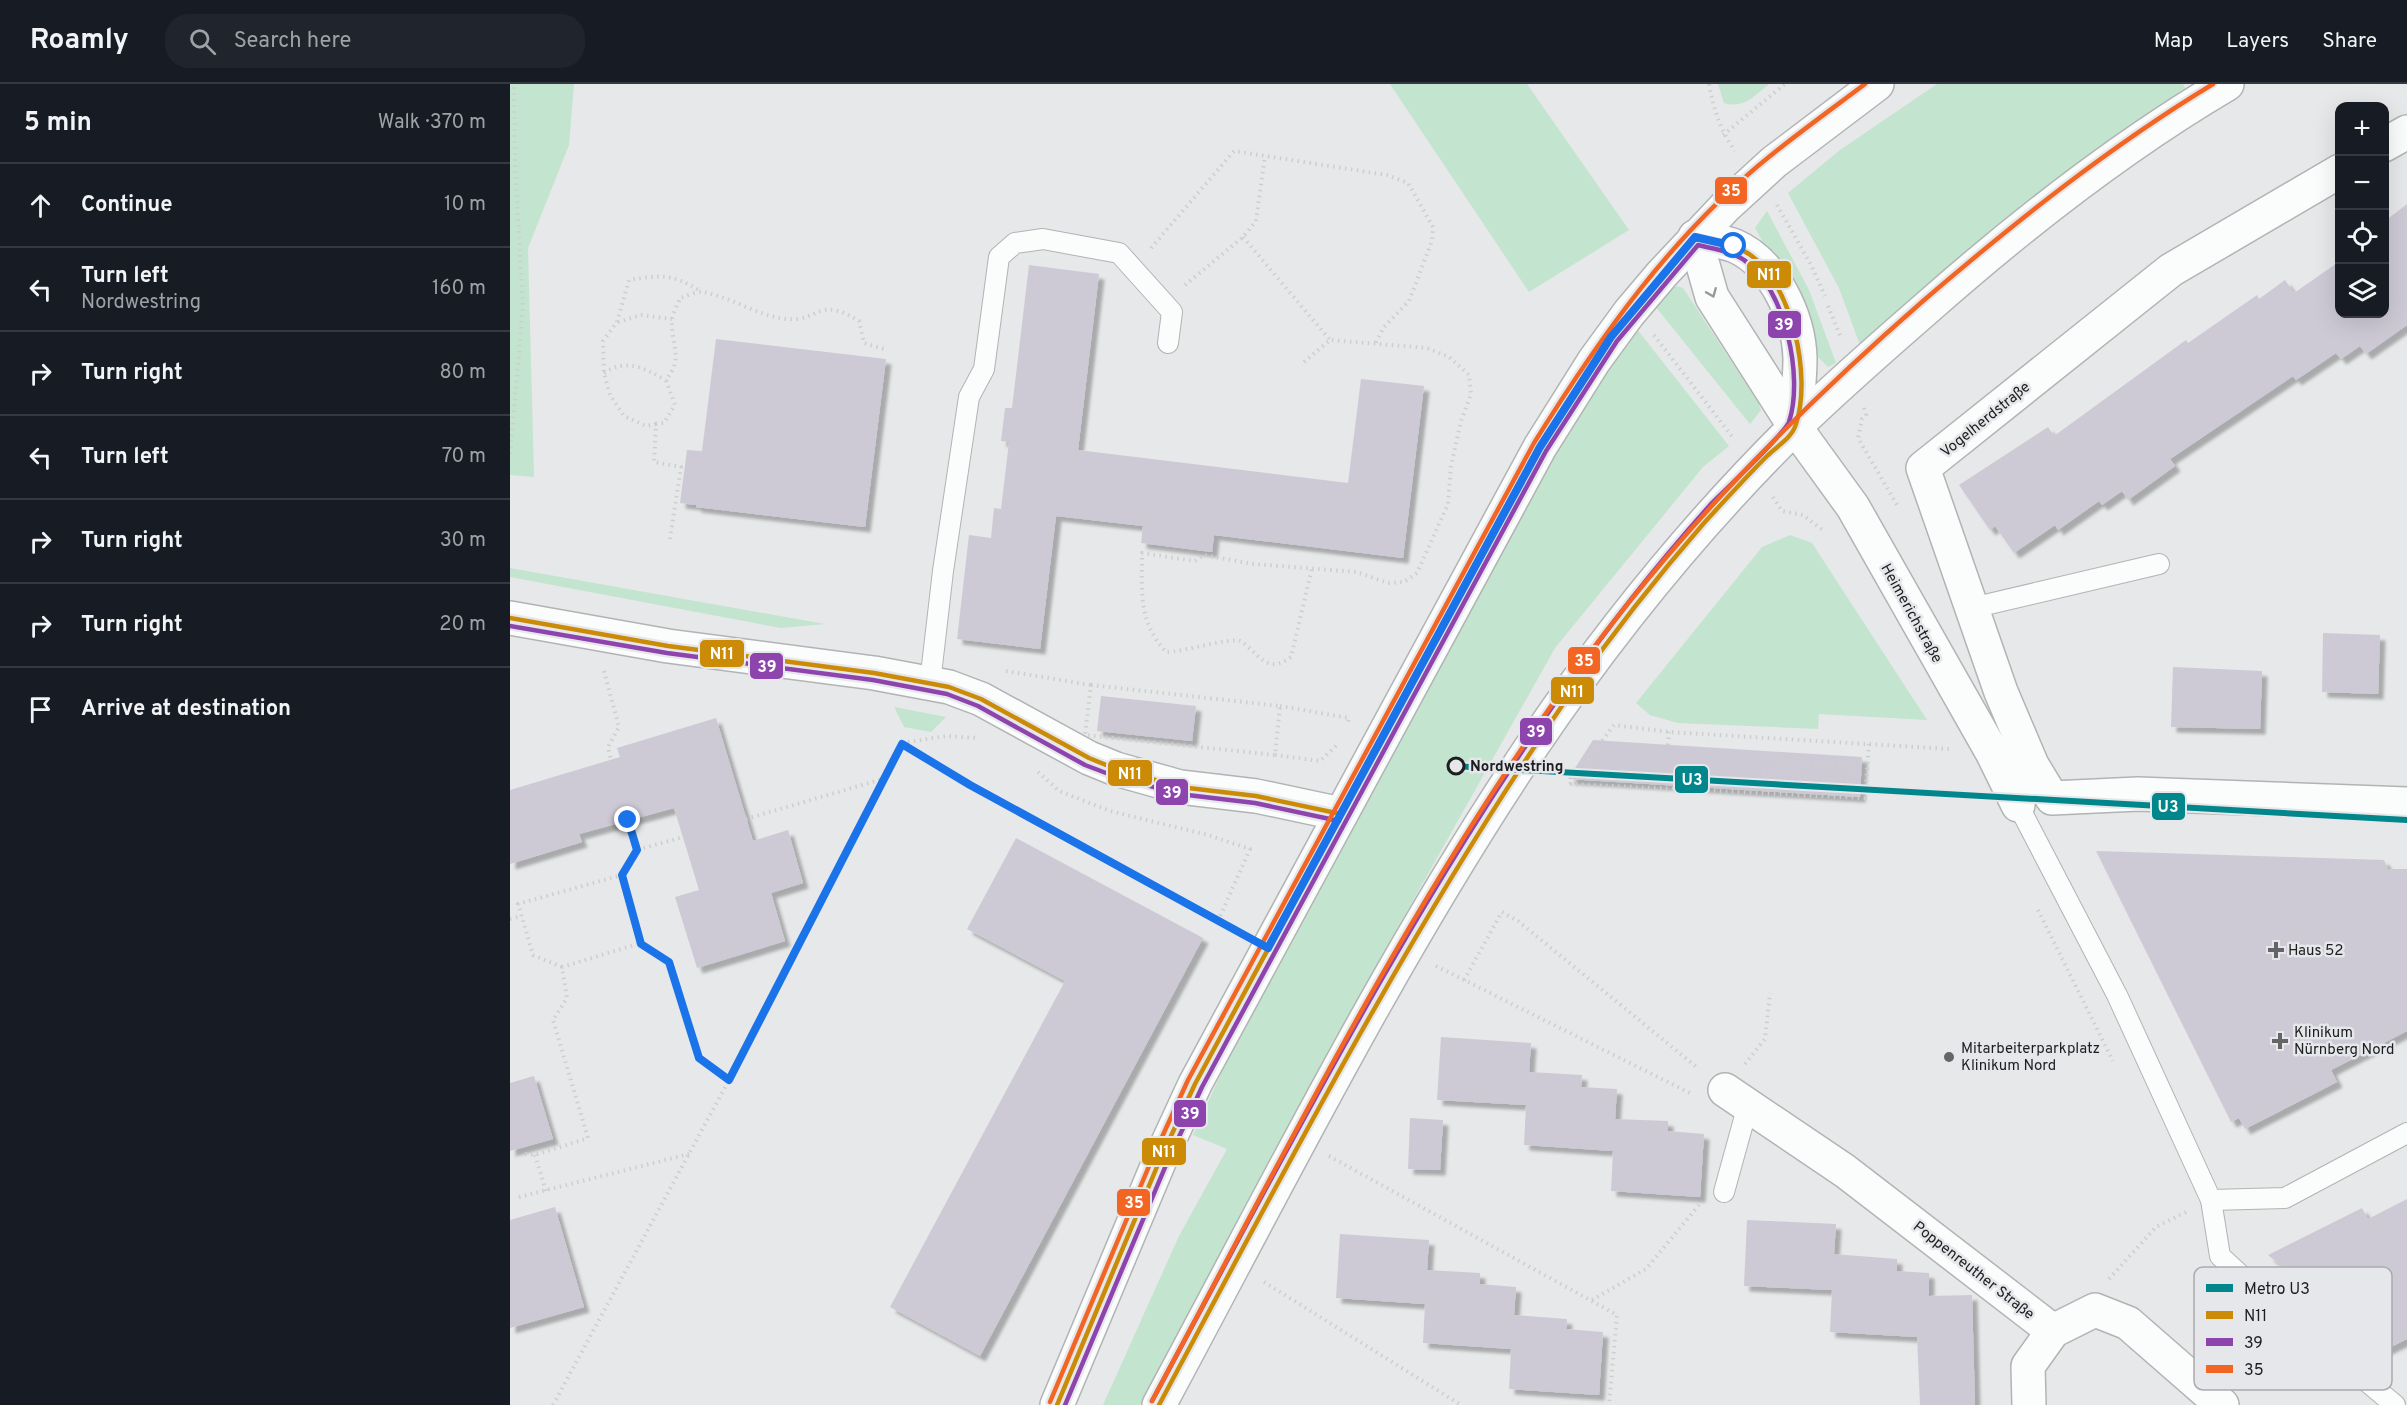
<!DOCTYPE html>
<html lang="en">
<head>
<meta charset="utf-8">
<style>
	:root { --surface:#171b24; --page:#20242c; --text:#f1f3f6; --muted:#9ea1a6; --line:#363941 }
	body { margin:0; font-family:Overpass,sans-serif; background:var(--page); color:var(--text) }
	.controls { position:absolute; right:18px; top:18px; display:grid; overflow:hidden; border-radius:12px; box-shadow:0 6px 24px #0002 }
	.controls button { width:54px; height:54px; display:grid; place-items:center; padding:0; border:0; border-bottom:2px solid var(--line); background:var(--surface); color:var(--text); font:30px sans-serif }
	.stop { position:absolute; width:18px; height:18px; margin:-14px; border:4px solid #1a73e8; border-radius:50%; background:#fff }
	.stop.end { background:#1a73e8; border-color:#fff; box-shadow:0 2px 6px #0008 }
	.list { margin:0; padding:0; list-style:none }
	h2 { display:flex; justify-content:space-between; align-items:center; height:78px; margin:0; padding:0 24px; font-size:26px }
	h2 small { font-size:20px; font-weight:400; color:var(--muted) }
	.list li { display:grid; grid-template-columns:39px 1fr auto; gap:18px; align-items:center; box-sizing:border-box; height:84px; padding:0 24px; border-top:2px solid var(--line) }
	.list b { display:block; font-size:22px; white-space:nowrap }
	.list p { margin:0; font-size:20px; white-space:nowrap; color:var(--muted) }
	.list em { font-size:20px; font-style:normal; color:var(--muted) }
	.icon { flex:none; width:33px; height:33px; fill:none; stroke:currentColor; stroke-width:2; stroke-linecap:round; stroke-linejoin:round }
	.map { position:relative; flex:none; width:1897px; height:1321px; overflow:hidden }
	header { display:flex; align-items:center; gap:36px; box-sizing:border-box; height:84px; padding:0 30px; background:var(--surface); border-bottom:2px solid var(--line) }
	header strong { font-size:28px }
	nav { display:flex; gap:33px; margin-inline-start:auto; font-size:21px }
	.search { width:420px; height:54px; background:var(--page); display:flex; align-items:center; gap:15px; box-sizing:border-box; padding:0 21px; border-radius:24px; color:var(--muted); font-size:22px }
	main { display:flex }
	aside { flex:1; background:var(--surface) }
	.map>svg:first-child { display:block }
</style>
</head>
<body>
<header>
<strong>Roamly</strong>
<div class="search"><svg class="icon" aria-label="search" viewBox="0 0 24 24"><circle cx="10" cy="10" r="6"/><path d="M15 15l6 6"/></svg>Search here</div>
<nav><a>Map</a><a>Layers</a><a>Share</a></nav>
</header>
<main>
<aside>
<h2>5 min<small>Walk · 370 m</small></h2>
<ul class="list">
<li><svg class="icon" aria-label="ahead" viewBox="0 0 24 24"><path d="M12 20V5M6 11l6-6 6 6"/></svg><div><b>Continue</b></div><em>10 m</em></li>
<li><svg class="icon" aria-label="left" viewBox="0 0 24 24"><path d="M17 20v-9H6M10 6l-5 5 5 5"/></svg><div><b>Turn left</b><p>Nordwestring</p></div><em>160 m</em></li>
<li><svg class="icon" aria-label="right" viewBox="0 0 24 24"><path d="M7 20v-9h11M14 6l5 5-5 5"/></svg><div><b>Turn right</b></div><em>80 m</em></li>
<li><svg class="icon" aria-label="left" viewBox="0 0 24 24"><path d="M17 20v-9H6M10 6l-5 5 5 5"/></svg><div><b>Turn left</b></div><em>70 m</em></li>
<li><svg class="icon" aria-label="right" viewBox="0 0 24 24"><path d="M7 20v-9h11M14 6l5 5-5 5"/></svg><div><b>Turn right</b></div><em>30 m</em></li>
<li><svg class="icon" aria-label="right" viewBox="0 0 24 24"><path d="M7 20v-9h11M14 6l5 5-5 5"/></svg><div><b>Turn right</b></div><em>20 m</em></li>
<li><svg class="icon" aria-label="arrive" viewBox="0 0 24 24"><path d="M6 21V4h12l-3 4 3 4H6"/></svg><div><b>Arrive at destination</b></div></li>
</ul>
</aside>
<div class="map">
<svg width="1897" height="1321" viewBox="0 0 1897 1321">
	<defs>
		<filter id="shadow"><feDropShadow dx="5.5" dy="5.5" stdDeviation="1.5" flood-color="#0004"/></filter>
	</defs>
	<rect width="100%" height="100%" fill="#e7e8e9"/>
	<g fill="#c3e4ce">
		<polygon points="0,0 64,0 59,61 18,164 24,393 0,391"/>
		<polygon points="880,0 1017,0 1119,146 1019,208"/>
		<path d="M 1208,0 L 1259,0 C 1244,12 1234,25 1214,19 Z"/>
		<polygon points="1427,0 1673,0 1676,6 1536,104 1350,261 1329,204 1278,109 1330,66"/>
		<polygon points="1257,127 1299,206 1326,279 1318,283 1307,272 1270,188 1245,144"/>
		<polygon points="1167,202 1173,204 1248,318 1251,326 1240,340 1145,222 1159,205"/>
		<polygon points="1126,244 1219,362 1193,383 1045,564 869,877 630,1321 593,1321 669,1152 717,1065 683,1051 730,948 1038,381 1066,333"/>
		<polygon points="1280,451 1302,459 1417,636 1309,630 1308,645 1168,639 1140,631 1126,619 1252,463"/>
		<polygon points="0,484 315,540 271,544 0,493"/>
		<polygon points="384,623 436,633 421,648 394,643"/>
	</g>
	<g fill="#cdcad6" filter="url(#shadow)">
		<polygon points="1897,120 1897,241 1856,270 1850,262 1831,275 1826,269 1786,296 1783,292 1660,375 1665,382 1618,416 1612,407 1592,421 1589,417 1548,446 1545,441 1504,469 1485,442 1480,446 1449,401 1538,343 1544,352 1676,256 1678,259 1747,211 1749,215 1775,196 1784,209 1830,177 1830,230 1875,230 1875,137"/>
		<polygon points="519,181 589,190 568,366 838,399 851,295 914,302 893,474 704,451 702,468 631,459 633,442 546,432 530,565 447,555 459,451 481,454 484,424 491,425 499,358 491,357 495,324 502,324"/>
		<polygon points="206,255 376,275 355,443 186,423 186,421 170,419 177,366 192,367"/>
		<polygon points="1813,549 1870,551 1868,610 1812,608"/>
		<polygon points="1663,583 1752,587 1750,645 1661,643"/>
		<polygon points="591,612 686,622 682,657 587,647"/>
		<polygon points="206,634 243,757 278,746 293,799 261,809 275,857 187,884 165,813 189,806 164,724 69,750 72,758 0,780 0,706 110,673 107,664"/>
		<polygon points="1083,656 1352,673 1350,713 1058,695"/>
		<polygon points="506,754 693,854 470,1272 380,1223 555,897 457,845"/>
		<polygon points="1586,767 1874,776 1878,785 1897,785 1897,947 1821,986 1827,998 1735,1045 1729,1034 1721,1038"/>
		<polygon points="931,953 1021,959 1019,988 1072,991 1071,1003 1107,1005 1105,1035 1158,1037 1158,1047 1194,1050 1190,1113 1101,1107 1103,1067 1014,1061 1016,1021 927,1016"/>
		<polygon points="24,992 43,1055 0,1067 0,999"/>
		<polygon points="900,1034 933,1036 930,1086 898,1085"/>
		<polygon points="1897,1115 1897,1255 1875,1266 1758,1171 1852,1124 1858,1135"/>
		<polygon points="45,1123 74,1223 0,1244 0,1136"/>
		<polygon points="1237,1136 1326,1140 1324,1170 1387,1175 1387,1187 1419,1189 1419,1212 1462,1211 1465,1321 1410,1321 1407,1253 1320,1248 1322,1206 1234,1202"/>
		<polygon points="830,1150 919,1156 917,1186 970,1189 970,1200 1006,1203 1004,1231 1057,1235 1056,1245 1093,1248 1089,1311 999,1305 1001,1265 913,1259 915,1220 826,1214"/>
	</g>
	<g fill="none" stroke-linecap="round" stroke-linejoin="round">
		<defs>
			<g id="service">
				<polyline points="1462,524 1649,480"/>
				<polyline points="420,599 433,487 459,313 474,285 489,173 505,159 533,155 609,169 662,228 658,259"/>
				<polyline points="1508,721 1607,911 1701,1116 1710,1172 1750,1209 1885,1321"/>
				<polyline points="1214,1108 1238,1021"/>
				<polyline points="1701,1116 1775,1114 1897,1049"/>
			</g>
			<g id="minor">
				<polyline points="1874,61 1897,48"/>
				<polyline points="1830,87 1661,186 1413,384 1491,608 1522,681 1542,714 1628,710 1897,720"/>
				<polyline points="1285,343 1343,423 1482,668 1508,721"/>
				<polyline points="1215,1006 1335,1087 1543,1247"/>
				<polyline points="1519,1321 1518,1282 1543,1247 1585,1226 1618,1239 1712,1321"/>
			</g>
			<polyline id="tertiary" points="0,534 158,562 364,589 439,603 471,615 579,674 606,685 670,703 746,712 831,730"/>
			<g id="primary">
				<path d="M 1185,153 C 1197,156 1213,157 1225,162 C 1264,179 1289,234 1290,274 C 1290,297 1287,320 1285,343"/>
				<polyline points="1185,153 1202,213 1285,343"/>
				<polyline points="547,1321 649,1078 685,1000 1030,363 1084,277 1119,229 1152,190 1216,122 1264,78 1367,0"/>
				<path d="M 649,1321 C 768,1100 880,874 1020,665 C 1097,551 1186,441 1284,344 C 1327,302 1373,262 1419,222 C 1512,140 1610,63 1717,0"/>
			</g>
		</defs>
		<use href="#service" stroke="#b2b3b4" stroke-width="22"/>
		<use href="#minor" stroke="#b2b3b4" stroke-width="36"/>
		<use href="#tertiary" stroke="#b2b3b4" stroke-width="36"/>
		<use href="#primary" stroke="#b2b3b4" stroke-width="36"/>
		<g stroke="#cececf" stroke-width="4" stroke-dasharray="1.5 4.5" stroke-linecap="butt">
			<path d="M 1199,0 C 1204,26 1210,46 1225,67"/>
			<polyline points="1213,51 1275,0"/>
			<polyline points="1267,121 1300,179 1315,212"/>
			<polyline points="733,153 820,256"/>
			<polyline points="641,164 724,67 877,91 898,99 923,143 922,157 899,217 874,243 865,260"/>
			<polyline points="675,201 733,153 746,137 755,72"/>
			<polyline points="1318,222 1331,254"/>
			<polyline points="108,238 131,231 162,235"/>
			<polyline points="1144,251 1224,355"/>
			<path d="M 794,278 L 820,256 L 917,264 L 939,273 L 959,291 L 961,310 L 951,337 L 941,382 L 938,420 L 907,489 L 894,498 L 878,499 L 847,488 L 743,480 L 694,471 L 685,477 L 632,469 C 632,509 628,537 656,568 C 672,568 722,553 730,557 C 749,568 755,592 781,573 L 802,484"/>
			<path d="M 94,289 C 116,274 134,284 156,296"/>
			<polyline points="1354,324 1356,331 1352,335 1348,354 1387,421"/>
			<path d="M 146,340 L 136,342 L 114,332 L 100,311 L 94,289 L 93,257 L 107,238 L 119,196 C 152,191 161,189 190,207"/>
			<polyline points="0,370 13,224 5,81 4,0"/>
			<polyline points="1263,413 1272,427 1293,431 1314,447"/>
			<path d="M 160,455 L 171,383 L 144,378 L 146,340 L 154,339 L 165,321 L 156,296 C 174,273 161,261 162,237 C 162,230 168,220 170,214 C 177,212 186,207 192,208 C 220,212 247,232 276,235 C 311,238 307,211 349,237 L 354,259 L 377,266"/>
			<polyline points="94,587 109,643 98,663 101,676"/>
			<polyline points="496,587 581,601"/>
			<polygon points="581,601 770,622 765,671 575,651"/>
			<polyline points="770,622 839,634 837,641"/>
			<polyline points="392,659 436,652 466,654"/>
			<polyline points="393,660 460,701 729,848"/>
			<polyline points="1158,661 1159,648"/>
			<polyline points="765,671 810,677 827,661"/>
			<polyline points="528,688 549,707 600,727 698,751 740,765 708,837"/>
			<polyline points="1253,690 1343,698 1344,683 1254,674"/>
			<polyline points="1060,700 1104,641 1159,648 1439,665"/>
			<polyline points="1060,700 1355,714 1359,660"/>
			<polyline points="236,735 376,694"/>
			<polyline points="118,736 127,766"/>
			<polyline points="112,791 127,766 173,753"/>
			<polyline points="1528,826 1603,977"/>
			<polyline points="0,835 12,832"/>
			<polyline points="926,882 1182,1010"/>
			<polyline points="52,883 23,871 8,820 112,791 131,859"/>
			<polyline points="954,896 992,828 1008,837 1189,985"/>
			<polyline points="1235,980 1255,955 1260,909"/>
			<polyline points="15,1070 25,1071 78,1054 43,936 57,914 52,883 131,859 159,878 189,974 219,996"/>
			<polyline points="25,1071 36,1107"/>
			<polyline points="819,1072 1107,1231 1099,1321"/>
			<polyline points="9,1113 179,1070"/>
			<polyline points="1599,1195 1646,1143 1676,1128"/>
			<polyline points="754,1198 951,1321"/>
			<polyline points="1082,1216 1136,1185 1189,1121"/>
			<polyline points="43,1321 219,996 392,659"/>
		</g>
		<use href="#service" stroke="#fbfcfc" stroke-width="20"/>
		<use href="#minor" stroke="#fbfcfc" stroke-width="33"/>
		<use href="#tertiary" stroke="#fbfcfc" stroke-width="33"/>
		<use href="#primary" stroke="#fbfcfc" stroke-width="33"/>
		<defs>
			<g id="bus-1">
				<polyline points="0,534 158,562 364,589 439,603 471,615 579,674 606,685 670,703 746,712 831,730"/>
				<path d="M 547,1321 L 649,1078 L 685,1000 L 1030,363 L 1101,253 L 1185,153 C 1203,157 1223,160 1239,170 C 1282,199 1302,292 1286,340 C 1282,354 1267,362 1257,372 C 1236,393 1215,416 1194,439 C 1146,494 1100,553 1058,613 C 903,838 778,1080 649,1321"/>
			</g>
			<g id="bus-2">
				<polyline points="0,542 157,569 363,596 437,610 468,622 575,681 604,692 669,710 745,719 829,737"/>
				<path d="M 555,1321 L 656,1081 L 692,1003 L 1036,367 L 1107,257 L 1188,161 C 1204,165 1221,167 1234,176 C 1275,203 1294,293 1279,338 C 1275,349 1215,406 1202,419 C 1149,478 1099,541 1054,606 C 896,831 772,1076 642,1317"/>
			</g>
			<g id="bus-3">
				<path d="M 642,1317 C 768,1082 887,841 1041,622 C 1148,469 1273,339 1413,217 C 1505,138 1599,63 1703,0"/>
				<path d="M 540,1318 L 642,1075 L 678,996 L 1024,359 C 1090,253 1162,151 1260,72 C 1291,47 1323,24 1355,0"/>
			</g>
		</defs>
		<use href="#bus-1" stroke="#e6e7ea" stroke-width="9"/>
		<use href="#bus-2" stroke="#e6e7ea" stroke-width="9"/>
		<use href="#bus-3" stroke="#e6e7ea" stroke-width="9"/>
		<use href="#bus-1" stroke="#cb8b06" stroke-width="4.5"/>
		<use href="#bus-2" stroke="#8e44ad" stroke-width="4.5"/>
		<use href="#bus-3" stroke="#f26522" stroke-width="4.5"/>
		<defs>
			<polyline id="metro-1" points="943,682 1897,736"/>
		</defs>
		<use href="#metro-1" stroke="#e6e7ea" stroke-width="10"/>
		<use href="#metro-1" stroke="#00868b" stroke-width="6"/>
	</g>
	<defs><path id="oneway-chevron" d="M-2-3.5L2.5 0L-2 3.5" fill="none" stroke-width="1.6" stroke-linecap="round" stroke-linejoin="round" transform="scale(1.5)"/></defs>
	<use stroke="#979899" href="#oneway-chevron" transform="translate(1202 209) rotate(68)"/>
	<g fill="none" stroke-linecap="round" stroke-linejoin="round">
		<polyline stroke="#1a73e8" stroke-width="8" points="118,736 127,766 112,791 131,860 159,878 189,974 219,996 392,660 460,701 758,864 1030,363 1101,253 1185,153 1224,162"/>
	</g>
	<circle fill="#e6e7ea" stroke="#1d1e1f" stroke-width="3" cx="946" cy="682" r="8"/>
	<g fill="#646566" stroke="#e6e7ea" stroke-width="2">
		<path d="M1763 857h6v6h6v6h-6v6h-6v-6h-6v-6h6z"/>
		<path d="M1767 948h6v6h6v6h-6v6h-6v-6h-6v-6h6z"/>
		<circle cx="1439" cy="973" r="6"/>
	</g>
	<g text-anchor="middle" stroke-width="5" stroke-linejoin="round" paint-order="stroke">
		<g font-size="15" fill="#1d1e1f" stroke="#e6e7ea">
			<text transform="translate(1475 335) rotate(-39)" y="5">Vogelherdstraße</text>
			<text transform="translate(1402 529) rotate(61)" y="5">Heimerichstraße</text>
			<text transform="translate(1464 1186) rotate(38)" y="5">Poppenreuther Straße</text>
		</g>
		<g font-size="15" font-weight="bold" fill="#1d1e1f" stroke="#e6e7ea" text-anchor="start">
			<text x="960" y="687">Nordwestring</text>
		</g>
		<g font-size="15" fill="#1d1e1f" stroke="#e6e7ea" text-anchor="start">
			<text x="1778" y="871">Haus 52</text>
			<text x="1784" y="953">Klinikum<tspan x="1784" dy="17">Nürnberg Nord</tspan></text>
			<text x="1451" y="969">Mitarbeiterparkplatz<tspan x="1451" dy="17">Klinikum Nord</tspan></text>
		</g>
	</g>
	<rect x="1684" y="1183" width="198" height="123" rx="9" fill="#e6e7ea" stroke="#aaabad" stroke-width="1.5"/>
	<rect x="1696" y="1200" width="27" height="8" fill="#00868b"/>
	<rect x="1696" y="1227" width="27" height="8" fill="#cb8b06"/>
	<rect x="1696" y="1254" width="27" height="8" fill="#8e44ad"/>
	<rect x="1696" y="1281" width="27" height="8" fill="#f26522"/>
	<g font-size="16" fill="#1d1e1f">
		<text x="1734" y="1210">Metro U3</text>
		<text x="1734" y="1237">N11</text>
		<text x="1734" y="1264">39</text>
		<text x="1734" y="1291">35</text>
	</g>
	<g stroke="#e6e7ea" stroke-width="2">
		<rect x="1204" y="92" width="34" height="29" rx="6" fill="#f26522"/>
		<rect x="1236" y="176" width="46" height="29" rx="6" fill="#cb8b06"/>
		<rect x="1257" y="226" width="35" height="29" rx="6" fill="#8e44ad"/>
		<rect x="189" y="555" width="46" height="29" rx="6" fill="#cb8b06"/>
		<rect x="1057" y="562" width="34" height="29" rx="6" fill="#f26522"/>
		<rect x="239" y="568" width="35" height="28" rx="6" fill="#8e44ad"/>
		<rect x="1040" y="592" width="45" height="29" rx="6" fill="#cb8b06"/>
		<rect x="1009" y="633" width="34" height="29" rx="6" fill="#8e44ad"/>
		<rect x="597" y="675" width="46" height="28" rx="6" fill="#cb8b06"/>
		<rect x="1164" y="681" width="35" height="29" rx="6" fill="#00868b"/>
		<rect x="645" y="694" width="34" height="28" rx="6" fill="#8e44ad"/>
		<rect x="1641" y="708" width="35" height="29" rx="6" fill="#00868b"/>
		<rect x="663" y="1015" width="34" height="29" rx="6" fill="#8e44ad"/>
		<rect x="631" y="1053" width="46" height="29" rx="6" fill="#cb8b06"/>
		<rect x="606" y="1104" width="35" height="29" rx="6" fill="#f26522"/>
	</g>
	<g font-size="16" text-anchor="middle" font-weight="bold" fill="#fff">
		<text x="1221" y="112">35</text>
		<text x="1259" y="196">N11</text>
		<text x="1274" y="246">39</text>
		<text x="212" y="575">N11</text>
		<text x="1074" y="582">35</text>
		<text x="257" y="588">39</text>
		<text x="1062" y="613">N11</text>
		<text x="1026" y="653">39</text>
		<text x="620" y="695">N11</text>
		<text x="1182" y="701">U3</text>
		<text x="662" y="714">39</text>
		<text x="1658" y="728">U3</text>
		<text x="680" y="1035">39</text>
		<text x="654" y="1073">N11</text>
		<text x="624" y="1124">35</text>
	</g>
</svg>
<div class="controls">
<button>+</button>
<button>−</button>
<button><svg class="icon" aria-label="locate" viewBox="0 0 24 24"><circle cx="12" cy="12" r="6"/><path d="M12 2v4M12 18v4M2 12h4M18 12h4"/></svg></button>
<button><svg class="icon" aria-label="layers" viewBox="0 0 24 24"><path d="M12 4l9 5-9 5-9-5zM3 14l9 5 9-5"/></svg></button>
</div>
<div class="stop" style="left:1224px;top:162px"></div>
<div class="stop end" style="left:118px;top:736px"></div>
</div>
</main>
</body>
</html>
